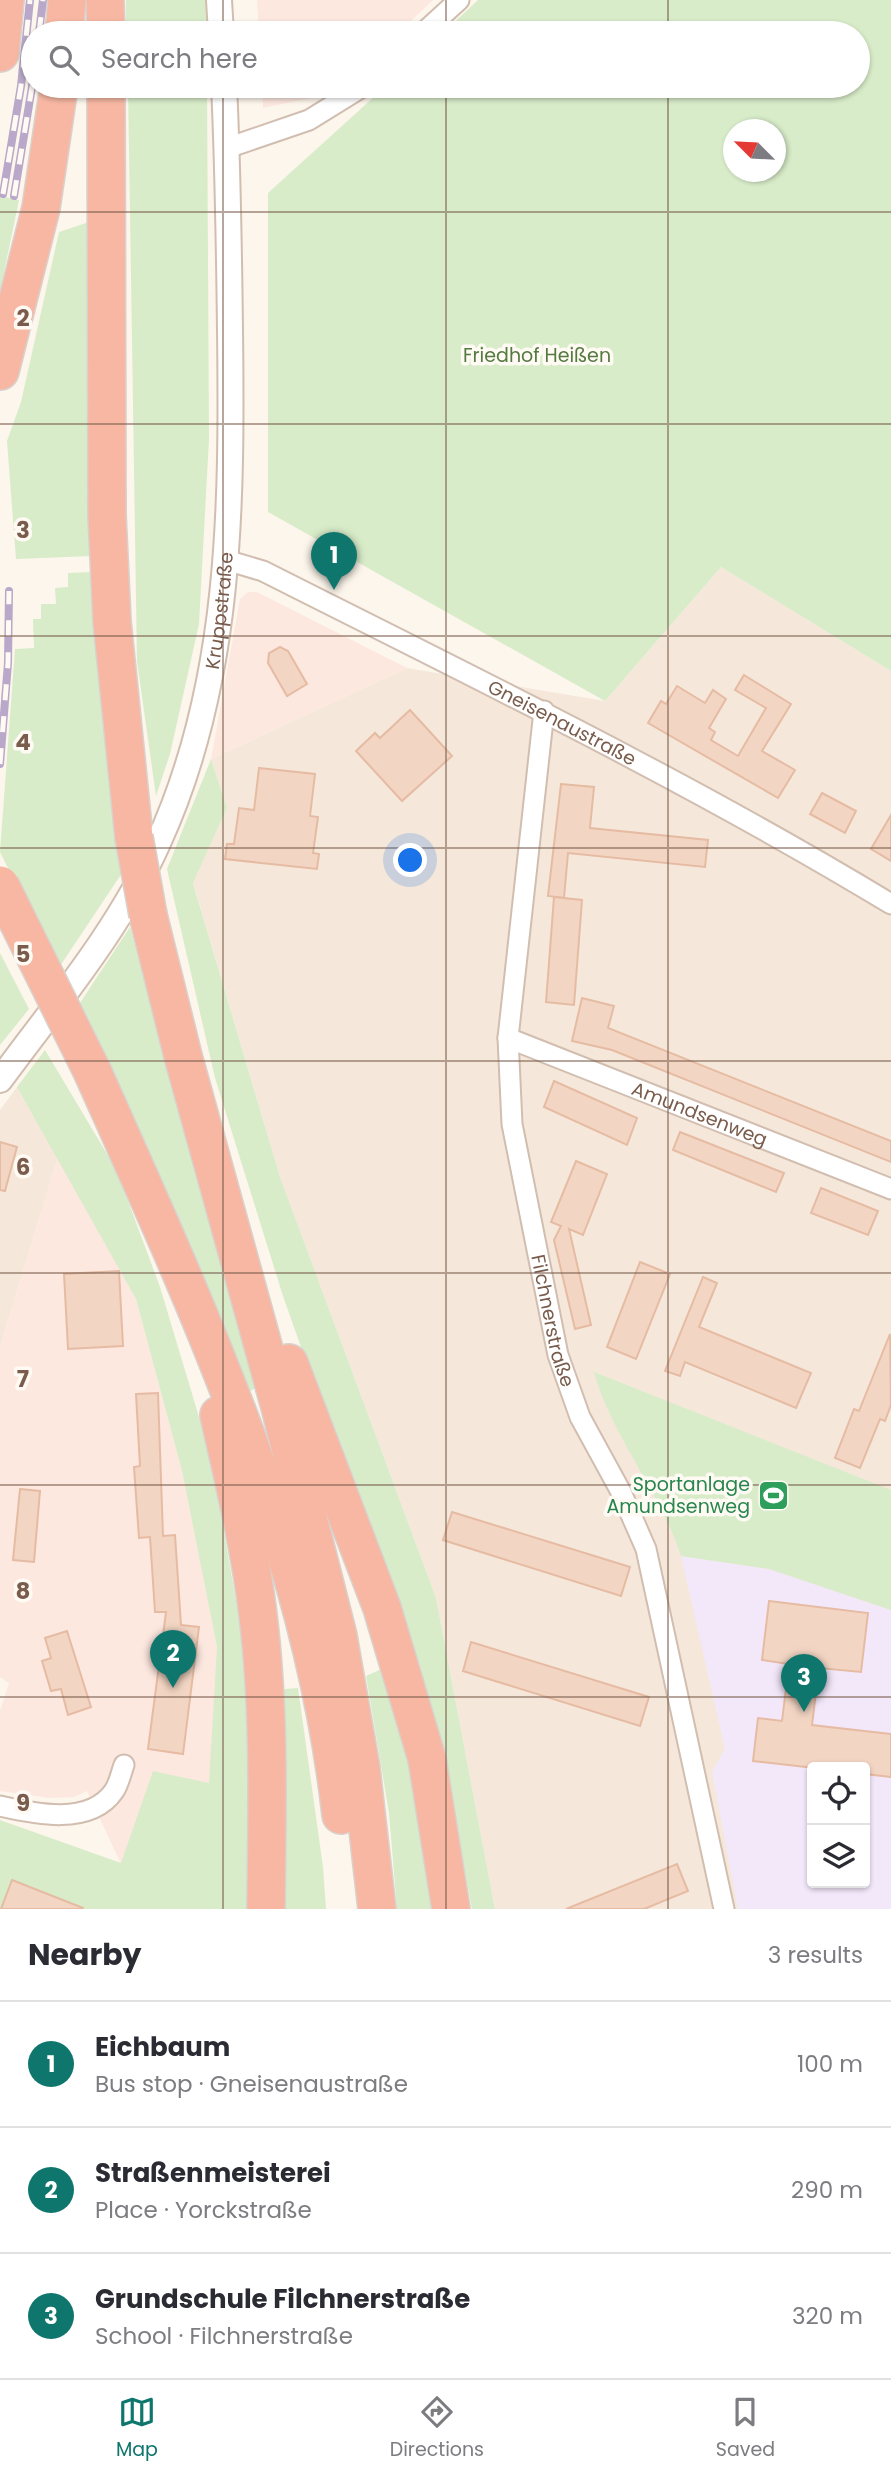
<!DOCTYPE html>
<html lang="en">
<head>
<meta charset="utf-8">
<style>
	:root { --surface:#fff; --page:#f2f2f3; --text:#2b2b33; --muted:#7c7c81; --line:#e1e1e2; --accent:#0f766e }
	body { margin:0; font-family:Poppins,sans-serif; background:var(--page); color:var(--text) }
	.controls { position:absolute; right:21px; bottom:21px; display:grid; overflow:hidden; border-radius:7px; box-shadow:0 2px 5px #0004 }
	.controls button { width:63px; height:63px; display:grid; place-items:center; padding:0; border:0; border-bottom:2px solid var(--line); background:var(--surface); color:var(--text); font:35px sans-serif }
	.compass { position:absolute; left:723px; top:119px; width:63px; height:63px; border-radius:50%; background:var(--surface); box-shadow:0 2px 5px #0004; rotate:294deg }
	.you { position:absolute; left:411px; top:861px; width:24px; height:24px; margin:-18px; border:5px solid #fff; border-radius:50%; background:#1a73e8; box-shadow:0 0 0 10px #1a73e833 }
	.badge { display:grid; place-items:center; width:46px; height:46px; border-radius:50%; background:var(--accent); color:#fff; font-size:23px; font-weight:700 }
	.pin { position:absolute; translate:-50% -58px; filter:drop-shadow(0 2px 4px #0008) }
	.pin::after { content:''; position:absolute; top:37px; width:24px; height:21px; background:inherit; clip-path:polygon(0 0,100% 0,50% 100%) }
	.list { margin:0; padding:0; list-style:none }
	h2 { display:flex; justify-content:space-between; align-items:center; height:91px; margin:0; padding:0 28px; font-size:30px }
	h2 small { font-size:23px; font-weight:400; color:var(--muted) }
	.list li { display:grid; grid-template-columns:46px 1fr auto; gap:21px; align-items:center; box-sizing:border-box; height:126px; padding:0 28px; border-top:2px solid var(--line) }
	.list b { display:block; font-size:26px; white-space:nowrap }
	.list p { margin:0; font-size:23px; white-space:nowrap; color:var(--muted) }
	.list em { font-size:23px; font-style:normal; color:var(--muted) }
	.icon { flex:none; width:38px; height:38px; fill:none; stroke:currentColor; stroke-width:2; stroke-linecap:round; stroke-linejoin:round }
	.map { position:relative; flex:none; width:891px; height:1909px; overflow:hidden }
	.search { position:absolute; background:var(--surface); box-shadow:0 2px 5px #0004; left:21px; right:21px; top:21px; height:77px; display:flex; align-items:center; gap:18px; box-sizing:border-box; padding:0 24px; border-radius:38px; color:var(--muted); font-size:26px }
	.sheet { height:469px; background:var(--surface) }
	nav { display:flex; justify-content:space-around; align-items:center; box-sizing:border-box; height:98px; border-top:2px solid var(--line); background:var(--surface); font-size:19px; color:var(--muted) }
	nav a { display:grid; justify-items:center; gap:4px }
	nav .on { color:var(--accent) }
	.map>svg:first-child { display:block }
</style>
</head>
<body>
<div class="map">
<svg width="891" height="1909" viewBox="0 0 891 1909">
	<rect width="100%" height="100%" fill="#fdf6ec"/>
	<g fill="#f5e8da" fill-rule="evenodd">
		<path d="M 721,567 L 891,671 L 891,1909 L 495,1909 L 436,1598 L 280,1177 L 193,882 L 227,808 L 211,759 L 407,668 L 605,701 ZM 812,1767 L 865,1767 L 865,1883 L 812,1883 Z"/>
		<polygon points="17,1087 58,1157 0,1347 0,1110"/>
	</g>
	<g fill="#fde8e0">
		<polygon points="257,0 433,0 398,33 259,33"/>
		<polygon points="262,86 332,86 311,98 263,108"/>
		<polygon points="248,592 257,592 407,668 211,759 240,599"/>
		<polygon points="58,1157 136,1299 182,1471 217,1647 239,1812 121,1864 87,1791 74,1797 49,1798 0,1791 0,1711 9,1683 0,1677 0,1347"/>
	</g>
	<path fill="#f3e8fa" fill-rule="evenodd" d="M 681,1556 L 769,1569 L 891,1610 L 891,1909 L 738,1909 L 712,1772 L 725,1749 ZM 812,1767 L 865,1767 L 865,1883 L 812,1883 Z"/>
	<g fill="#d8ecc9" fill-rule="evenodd">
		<polygon points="126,0 206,0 207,33 126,33"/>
		<path d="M 478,0 L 891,0 L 891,671 L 721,567 L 605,701 L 268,512 L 268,193 L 386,86 L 858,86 L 858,33 L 443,33 ZM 734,130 L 776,130 L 776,172 L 734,172 Z"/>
		<polygon points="128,86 207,86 209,439 199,624 170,754 156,796 137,661"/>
		<polygon points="0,196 19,200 0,292"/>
		<polygon points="89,222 92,556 16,559 7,441 21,402 59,232"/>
		<polygon points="93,572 103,723 122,873 58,969 0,852 15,649 34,648 33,619 41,619 41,604 56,604 55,588 68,587 68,573"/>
		<polygon points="211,759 227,808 193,883 280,1177 436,1598 495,1909 472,1909 442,1747 283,1296 215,1078 167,869"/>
		<polygon points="130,927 259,1386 248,1392 78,1006"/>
		<polygon points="0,953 29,1009 0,1045"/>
		<polygon points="45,1050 116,1169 160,1287 211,1457 240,1624 253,1786 250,1909 0,1909 0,1820 121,1863 153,1771 209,1783 217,1647 182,1471 136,1299 17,1087"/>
		<path d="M 594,1372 L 891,1490 L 891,1610 L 769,1569 L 681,1556 C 660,1491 612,1437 594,1372 Z"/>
		<polygon points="388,1666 442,1909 397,1909 389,1813 366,1676"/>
		<polygon points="298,1688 323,1867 326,1909 285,1909 286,1871 272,1690"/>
	</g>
	<g fill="#f3d5c3" stroke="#e6bba3" stroke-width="2">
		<polygon points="280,647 288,651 307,684 287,696 268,663 269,653"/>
		<polygon points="744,675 791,704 762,751 795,770 778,798 648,723 661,701 666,704 677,686 705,703 713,690 726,699 709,728 715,732 711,740 738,756 766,708 735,690"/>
		<polygon points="410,710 452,756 402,801 356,751 375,733 380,738"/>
		<polygon points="259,768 315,774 310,816 318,817 313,853 319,854 317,869 225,859 227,844 234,844 239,808 254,810"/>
		<polygon points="561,784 594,787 590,828 708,840 705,867 568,853 564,898 548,896"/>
		<polygon points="822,793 856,811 845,833 810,814"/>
		<polygon points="891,815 891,861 871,849"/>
		<polygon points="554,897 582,900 574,1005 546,1002"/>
		<polygon points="582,998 614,1006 608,1028 891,1141 891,1162 612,1050 572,1041"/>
		<polygon points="554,1081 637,1118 627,1145 544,1107"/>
		<polygon points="680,1132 784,1173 776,1192 673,1150"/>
		<polygon points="0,1142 17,1147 5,1191 0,1190"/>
		<polygon points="576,1161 607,1174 583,1235 569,1229 591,1325 575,1329 554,1240 561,1226 551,1222"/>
		<polygon points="821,1188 878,1211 868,1235 811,1213"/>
		<polygon points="640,1262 670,1274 636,1359 607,1347"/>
		<polygon points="119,1271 123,1346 68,1349 64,1274"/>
		<polygon points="703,1277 717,1283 699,1327 811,1373 796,1408 685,1362 680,1376 665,1371"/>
		<polygon points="890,1334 891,1405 885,1421 880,1419 860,1468 835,1458 854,1409 859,1411"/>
		<polygon points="158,1393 163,1536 175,1535 181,1625 199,1627 183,1754 148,1749 166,1612 155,1612 150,1537 139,1538 134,1467 140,1466 136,1394"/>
		<polygon points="20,1489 40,1491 34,1562 13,1560"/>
		<polygon points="452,1512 630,1567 621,1596 443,1540"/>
		<polygon points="769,1601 868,1613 861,1672 819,1668 812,1725 891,1734 891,1777 865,1774 865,1767 806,1767 753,1761 758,1718 782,1721 789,1664 762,1660"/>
		<polygon points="67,1631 91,1707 68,1715 61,1689 51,1691 42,1661 51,1658 45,1638"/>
		<polygon points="471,1642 649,1697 640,1726 463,1671"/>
		<polygon points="677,1864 688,1891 644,1909 566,1909"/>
		<polygon points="12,1880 83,1908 83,1909 1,1909"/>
	</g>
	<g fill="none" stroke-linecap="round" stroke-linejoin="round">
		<defs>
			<g id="minor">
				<polyline points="423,33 459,0"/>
				<polyline points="227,148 309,120 364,86"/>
				<path id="s1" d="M 226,560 L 263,571 C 475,678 688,781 891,904"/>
				<path id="s2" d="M 544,711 L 508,1038 L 512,1124 L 558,1355 L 580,1417 L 621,1492 L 646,1549 L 724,1909"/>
				<path id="s3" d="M 508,1038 L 891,1189"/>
				<path d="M 0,1806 C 35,1814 90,1826 114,1791 C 119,1784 121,1773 124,1765"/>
			</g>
			<g id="tertiary">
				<polyline points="219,0 221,33"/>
				<path id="s4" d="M 0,1080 C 56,1004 119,930 158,843 C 232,682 232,503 230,329 C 229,248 228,167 224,86"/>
			</g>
			<g id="motorway">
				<polyline points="105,0 106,33"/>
				<polyline points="64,33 67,0"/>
				<polyline points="0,53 5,0"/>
				<polyline points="106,86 107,515 112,621 134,837"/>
				<polyline points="0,371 41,208 59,86"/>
				<polyline points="148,915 183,1056 280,1407 338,1636 361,1768 377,1909"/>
				<path d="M 93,1073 C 199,1311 312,1553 341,1815"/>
				<polyline points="289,1363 382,1608 427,1759 451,1909"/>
				<path d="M 219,1415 C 234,1481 250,1548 258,1615 C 270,1712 267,1811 266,1909"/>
			</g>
		</defs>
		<use href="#minor" stroke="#d1beb0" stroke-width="23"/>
		<use href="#tertiary" stroke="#d1beb0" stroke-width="28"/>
		<use href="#motorway" stroke="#dad1cd" stroke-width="40"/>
		<use href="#minor" stroke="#fff" stroke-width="19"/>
		<use href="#tertiary" stroke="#fff" stroke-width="24"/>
		<use href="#motorway" stroke="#f7b7a3" stroke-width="37"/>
		<defs>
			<g id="rail">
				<polyline points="39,33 43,0"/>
				<polyline points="3,194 21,86 30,0"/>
				<polyline points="14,196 33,81"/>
				<polyline points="0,764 8,663 9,591"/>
			</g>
		</defs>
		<use href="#rail" stroke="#b9a8c9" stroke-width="8"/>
		<use href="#rail" stroke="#fffaf3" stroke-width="5" stroke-dasharray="16" stroke-linecap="butt"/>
		<defs>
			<g id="motorway-bridge">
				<polyline points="134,837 148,915"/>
				<polyline points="0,885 93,1073"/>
			</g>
		</defs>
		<use href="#motorway-bridge" stroke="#dad1cd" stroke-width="40" stroke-linecap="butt"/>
		<use href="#motorway-bridge" stroke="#f7b7a3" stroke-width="37"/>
	</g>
	<path fill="none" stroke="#7a5c4d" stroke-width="2" stroke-opacity="0.55" d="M 223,0 L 223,33M 446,0 L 446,33M 668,0 L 668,33M 223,86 L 223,1909M 446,86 L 446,1909M 668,86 L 668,1909M 0,212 L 891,212M 0,424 L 891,424M 0,636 L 891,636M 0,848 L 891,848M 0,1061 L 891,1061M 0,1273 L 891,1273M 0,1485 L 891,1485M 0,1697 L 891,1697"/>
	<defs>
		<symbol id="stadium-square" viewBox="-11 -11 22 22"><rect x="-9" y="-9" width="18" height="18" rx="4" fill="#2e9e5b" stroke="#fffaf3"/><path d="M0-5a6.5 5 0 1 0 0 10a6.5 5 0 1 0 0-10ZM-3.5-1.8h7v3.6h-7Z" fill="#fff"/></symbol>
	</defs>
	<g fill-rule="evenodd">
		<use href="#stadium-square" x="756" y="1478" width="35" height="35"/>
	</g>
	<g text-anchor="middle" stroke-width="7" stroke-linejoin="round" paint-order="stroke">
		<g font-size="19" fill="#537a41" stroke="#fffaf3">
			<text x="537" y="362">Friedhof Heißen</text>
		</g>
		<g font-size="19" fill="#7a5c4d" stroke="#fffaf3">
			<text dy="7" stroke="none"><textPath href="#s4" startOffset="527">Kruppstraße</textPath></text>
			<text dy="7" stroke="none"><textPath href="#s1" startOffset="374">Gneisenaustraße</textPath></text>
			<text dy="7" stroke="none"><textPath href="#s3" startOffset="206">Amundsenweg</textPath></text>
			<text dy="7" stroke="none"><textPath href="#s2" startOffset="616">Filchnerstraße</textPath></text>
		</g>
		<g font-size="19" fill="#27864d" stroke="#fffaf3" text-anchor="end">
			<text x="750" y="1491">Sportanlage<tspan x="750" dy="22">Amundsenweg</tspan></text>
		</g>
	</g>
	<g font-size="23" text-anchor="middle" font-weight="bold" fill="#7a5c4d" stroke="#fffaf3" stroke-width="7" stroke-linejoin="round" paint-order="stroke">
		<text x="23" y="326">2</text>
		<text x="23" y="538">3</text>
		<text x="23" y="750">4</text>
		<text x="23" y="962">5</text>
		<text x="23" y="1175">6</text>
		<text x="23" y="1387">7</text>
		<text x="23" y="1599">8</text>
		<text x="23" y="1811">9</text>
	</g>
</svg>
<div class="controls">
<button><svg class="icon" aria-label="locate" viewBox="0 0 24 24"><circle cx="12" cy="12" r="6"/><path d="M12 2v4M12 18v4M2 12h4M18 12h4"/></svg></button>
<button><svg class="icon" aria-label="layers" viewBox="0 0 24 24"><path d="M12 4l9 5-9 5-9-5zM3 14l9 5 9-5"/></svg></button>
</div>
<svg class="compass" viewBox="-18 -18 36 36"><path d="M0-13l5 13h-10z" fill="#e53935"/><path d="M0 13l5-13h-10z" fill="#7c7c81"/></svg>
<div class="you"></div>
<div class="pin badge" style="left:334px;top:590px">1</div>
<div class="pin badge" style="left:173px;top:1688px">2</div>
<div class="pin badge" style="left:804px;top:1712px">3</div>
<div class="search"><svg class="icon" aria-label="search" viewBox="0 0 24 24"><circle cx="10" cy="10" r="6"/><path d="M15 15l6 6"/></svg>Search here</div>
</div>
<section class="sheet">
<h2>Nearby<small>3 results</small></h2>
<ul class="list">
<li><span class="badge">1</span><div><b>Eichbaum</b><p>Bus stop · Gneisenaustraße</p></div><em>100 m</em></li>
<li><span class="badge">2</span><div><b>Straßenmeisterei</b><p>Place · Yorckstraße</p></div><em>290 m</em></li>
<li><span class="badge">3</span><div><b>Grundschule Filchnerstraße</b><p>School · Filchnerstraße</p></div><em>320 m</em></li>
</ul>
</section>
<nav>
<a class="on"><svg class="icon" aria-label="map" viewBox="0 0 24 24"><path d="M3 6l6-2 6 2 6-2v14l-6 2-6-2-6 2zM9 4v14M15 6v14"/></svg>Map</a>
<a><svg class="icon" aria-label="directions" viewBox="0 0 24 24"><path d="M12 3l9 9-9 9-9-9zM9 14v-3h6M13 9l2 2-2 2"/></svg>Directions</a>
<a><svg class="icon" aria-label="saved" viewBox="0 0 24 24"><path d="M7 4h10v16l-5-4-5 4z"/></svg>Saved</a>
</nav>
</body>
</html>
